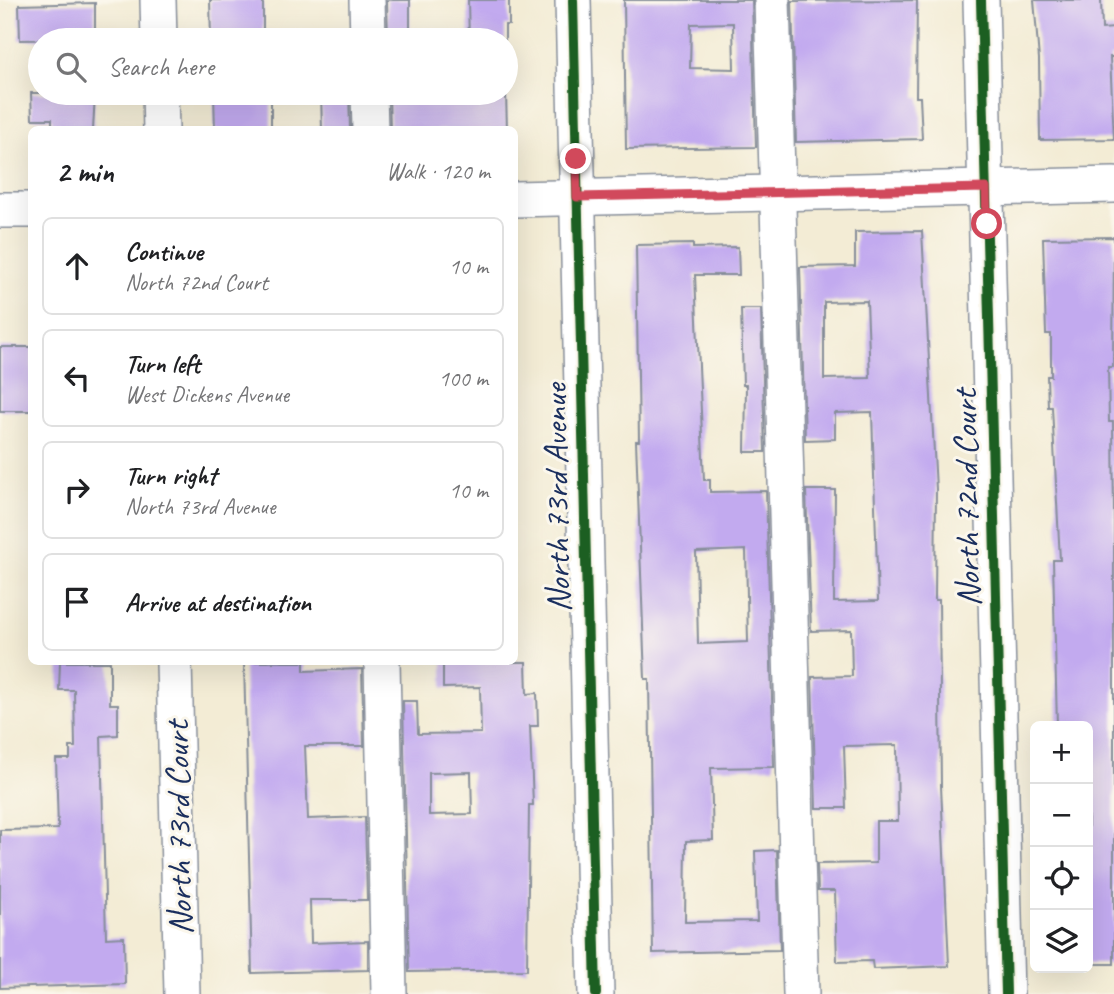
<!DOCTYPE html>
<html lang="en">
<head>
<meta charset="utf-8">
<style>
	:root { --surface:#fff; --page:#f2f2f2; --text:#202124; --muted:#757577; --line:#e0e0e0 }
	body { margin:0; font-family:Caveat,sans-serif; background:var(--page); color:var(--text) }
	.controls { position:absolute; right:21px; bottom:21px; display:grid; overflow:hidden; border-radius:10px; box-shadow:0 7px 28px #0002 }
	.controls button { width:63px; height:63px; display:grid; place-items:center; padding:0; border:0; border-bottom:2px solid var(--line); background:var(--surface); color:var(--text); font:35px sans-serif }
	.stop { position:absolute; width:21px; height:21px; margin:-16px; border:5px solid #d1495b; border-radius:50%; background:#fff }
	.stop.end { background:#d1495b; border-color:#fff; box-shadow:0 2px 7px #0008 }
	.list { margin:0; padding:0; list-style:none }
	h2 { display:flex; justify-content:space-between; align-items:center; height:91px; margin:0; padding:0 28px; font-size:30px }
	h2 small { font-size:23px; font-weight:400; color:var(--muted) }
	.list li { display:grid; grid-template-columns:46px 1fr auto; gap:21px; align-items:center; box-sizing:border-box; height:98px; margin:0 14px 14px; padding:0 14px; border:2px solid var(--line); border-radius:10px }
	.list b { display:block; font-size:26px; white-space:nowrap }
	.list p { margin:0; font-size:23px; white-space:nowrap; color:var(--muted) }
	.list em { font-size:23px; font-style:normal; color:var(--muted) }
	.icon { flex:none; width:38px; height:38px; fill:none; stroke:currentColor; stroke-width:2; stroke-linecap:round; stroke-linejoin:round }
	.map { position:relative; flex:none; width:1114px; height:994px; overflow:hidden }
	.search { position:absolute; background:var(--surface); box-shadow:0 7px 28px #0002; left:28px; top:28px; width:490px; height:77px; display:flex; align-items:center; gap:18px; box-sizing:border-box; padding:0 24px; border-radius:38px; color:var(--muted); font-size:26px }
	.panel { position:absolute; background:var(--surface); box-shadow:0 7px 28px #0002; left:28px; top:126px; width:490px; height:539px; border-radius:10px }
	.map>svg:first-child { display:block }
</style>
</head>
<body>
<div class="map">
<svg width="1114" height="994" viewBox="0 0 1114 994">
	<rect width="100%" height="100%" fill="#fbf7ec"/>
	<filter id="ink" filterUnits="userSpaceOnUse"><feTurbulence type="fractalNoise" baseFrequency=".0143" numOctaves="2"/><feDisplacementMap in="SourceGraphic" scale="14" xChannelSelector="R" yChannelSelector="G"/><feConvolveMatrix kernelMatrix="1 2 1 2 8 2 1 2 1" color-interpolation-filters="sRGB"/></filter>
	<filter id="wash" filterUnits="userSpaceOnUse"><feTurbulence type="fractalNoise" baseFrequency=".00686" numOctaves="4" result="noise"/><feDisplacementMap in="SourceGraphic" scale="28" xChannelSelector="R" yChannelSelector="G"/><feGaussianBlur stdDeviation="1.57" result="paint"/><feColorMatrix in="noise" values="0 0 0 0 0 0 0 0 0 0 0 0 0 0 0 0 0 1.4 0 .05"/><feComposite in="paint" operator="in"/></filter>
	<g filter="url(#wash)">
		<rect width="100%" height="100%" fill="#f3ecd5"/>
		<g id="blocks">
			<g fill="#c2aaef" fill-rule="evenodd">
				<polygon points="210,0 263,0 263,40 211,40"/>
				<polygon points="387,0 410,0 410,40 388,40"/>
				<polygon points="468,0 509,0 509,25 505,25 505,40 469,40"/>
				<path d="M 624,0 L 752,0 L 756,147 L 626,149 ZM 733,23 L 734,69 L 690,68 L 691,24 Z"/>
				<polygon points="917,0 916,97 920,97 922,139 796,142 792,1"/>
				<polygon points="1034,0 1101,0 1102,29 1114,28 1114,57 1110,57 1114,139 1040,140 1039,59"/>
				<polygon points="95,3 95,39 20,40 19,5"/>
				<polygon points="31,93 95,93 93,130 52,130 52,119 32,119"/>
				<polygon points="214,93 271,93 271,130 215,130"/>
				<polygon points="321,93 349,93 350,130 322,130"/>
				<polygon points="389,93 506,93 507,130 390,130"/>
				<path d="M 922,231 L 936,489 L 935,600 L 939,600 L 941,786 L 949,966 L 873,969 L 872,961 L 837,962 L 835,891 L 818,891 L 817,864 L 876,863 L 876,821 L 898,821 L 897,745 L 844,746 L 846,808 L 816,808 L 812,677 L 852,676 L 851,630 L 811,631 L 806,490 L 835,490 L 834,602 L 878,601 L 872,412 L 835,413 L 835,439 L 805,440 L 800,267 L 855,266 L 855,232 ZM 867,301 L 870,378 L 824,379 L 824,302 Z"/>
				<polygon points="1114,237 1113,367 1108,367 1109,422 1113,422 1114,521 1114,964 1088,964 1088,726 1057,726 1053,560 1060,560 1052,407 1048,407 1047,376 1051,376 1051,334 1046,334 1043,238"/>
				<path d="M 693,244 L 693,248 L 738,247 L 739,275 L 695,275 L 704,480 L 710,480 L 710,492 L 766,491 L 774,767 L 711,768 L 713,840 L 686,841 L 685,922 L 757,921 L 755,851 L 777,850 L 780,950 L 653,953 L 649,679 L 645,679 L 636,441 L 639,441 L 636,245 ZM 746,550 L 748,642 L 698,644 L 696,552 Z"/>
				<polygon points="741,309 761,309 765,452 745,452 746,385 743,385"/>
				<rect x="0" y="347" width="32" height="64"/>
				<polygon points="60,662 110,662 110,704 118,704 118,735 101,736 106,938 124,937 125,984 0,988 0,830 58,829 56,759 70,759 70,747 75,747 74,690 59,690"/>
				<polygon points="244,662 304,662 304,671 362,669 364,746 305,746 308,819 365,817 367,900 310,900 311,943 368,941 368,970 252,973"/>
				<path d="M 443,662 L 526,662 L 527,694 L 537,693 L 538,726 L 530,726 L 533,805 L 529,805 L 527,970 L 409,972 L 403,701 L 417,701 L 418,734 L 481,733 L 480,687 L 443,688 ZM 471,772 L 472,814 L 429,815 L 429,773 Z"/>
			</g>
		</g>
	</g>
	<g filter="url(#ink)">
		<use href="#blocks" fill-opacity="0" stroke="#878e9a" stroke-width="2"/>
		<g fill="none" stroke-linecap="round" stroke-linejoin="round">
			<defs>
				<g id="minor">
					<polyline points="158,0 159,40"/>
					<polyline points="367,0 368,40"/>
					<polyline points="573,0 596,994"/>
					<polyline points="772,0 801,994"/>
					<polyline points="981,0 1006,994"/>
					<polyline points="160,93 161,130"/>
					<polyline points="369,93 370,130"/>
					<polyline points="514,199 1114,185"/>
					<polyline points="0,210 32,210"/>
					<polyline points="174,662 182,994"/>
					<polyline points="382,662 389,994"/>
				</g>
			</defs>
			<use href="#minor" stroke="#878e9a" stroke-width="38"/>
			<use href="#minor" stroke="#fff" stroke-width="35"/>
			<defs>
				<g id="cycleway">
					<polyline points="573,0 596,994"/>
					<polyline points="981,0 1006,994"/>
				</g>
			</defs>
			<use href="#cycleway" stroke="#fbf7ec" stroke-width="15"/>
			<use href="#cycleway" stroke="#1b5e20" stroke-width="10"/>
		</g>
	</g>
	<g fill="none" stroke-linecap="round" stroke-linejoin="round" filter="url(#ink)">
		<polyline stroke="#d1495b" stroke-width="9" points="576,159 577,197 986,188 987,224"/>
	</g>
	<g text-anchor="middle" stroke-width="6" stroke-linejoin="round" paint-order="stroke">
		<g font-size="35" fill="#1b2f5e" stroke="#fbf7ec">
			<text transform="translate(556 498) rotate(-91)" y="12">North 73rd Avenue</text>
			<text transform="translate(966 498) rotate(-91)" y="12">North 72nd Court</text>
			<text transform="translate(178 828) rotate(-91)" y="12">North 73rd Court</text>
		</g>
	</g>
</svg>
<div class="controls">
<button>+</button>
<button>−</button>
<button><svg class="icon" aria-label="locate" viewBox="0 0 24 24"><circle cx="12" cy="12" r="6"/><path d="M12 2v4M12 18v4M2 12h4M18 12h4"/></svg></button>
<button><svg class="icon" aria-label="layers" viewBox="0 0 24 24"><path d="M12 4l9 5-9 5-9-5zM3 14l9 5 9-5"/></svg></button>
</div>
<div class="stop" style="left:987px;top:224px"></div>
<div class="stop end" style="left:576px;top:159px"></div>
<div class="search"><svg class="icon" aria-label="search" viewBox="0 0 24 24"><circle cx="10" cy="10" r="6"/><path d="M15 15l6 6"/></svg>Search here</div>
<section class="panel">
<h2>2 min<small>Walk · 120 m</small></h2>
<ul class="list">
<li><svg class="icon" aria-label="ahead" viewBox="0 0 24 24"><path d="M12 20V5M6 11l6-6 6 6"/></svg><div><b>Continue</b><p>North 72nd Court</p></div><em>10 m</em></li>
<li><svg class="icon" aria-label="left" viewBox="0 0 24 24"><path d="M17 20v-9H6M10 6l-5 5 5 5"/></svg><div><b>Turn left</b><p>West Dickens Avenue</p></div><em>100 m</em></li>
<li><svg class="icon" aria-label="right" viewBox="0 0 24 24"><path d="M7 20v-9h11M14 6l5 5-5 5"/></svg><div><b>Turn right</b><p>North 73rd Avenue</p></div><em>10 m</em></li>
<li><svg class="icon" aria-label="arrive" viewBox="0 0 24 24"><path d="M6 21V4h12l-3 4 3 4H6"/></svg><div><b>Arrive at destination</b></div></li>
</ul>
</section>
</div>
</body>
</html>
